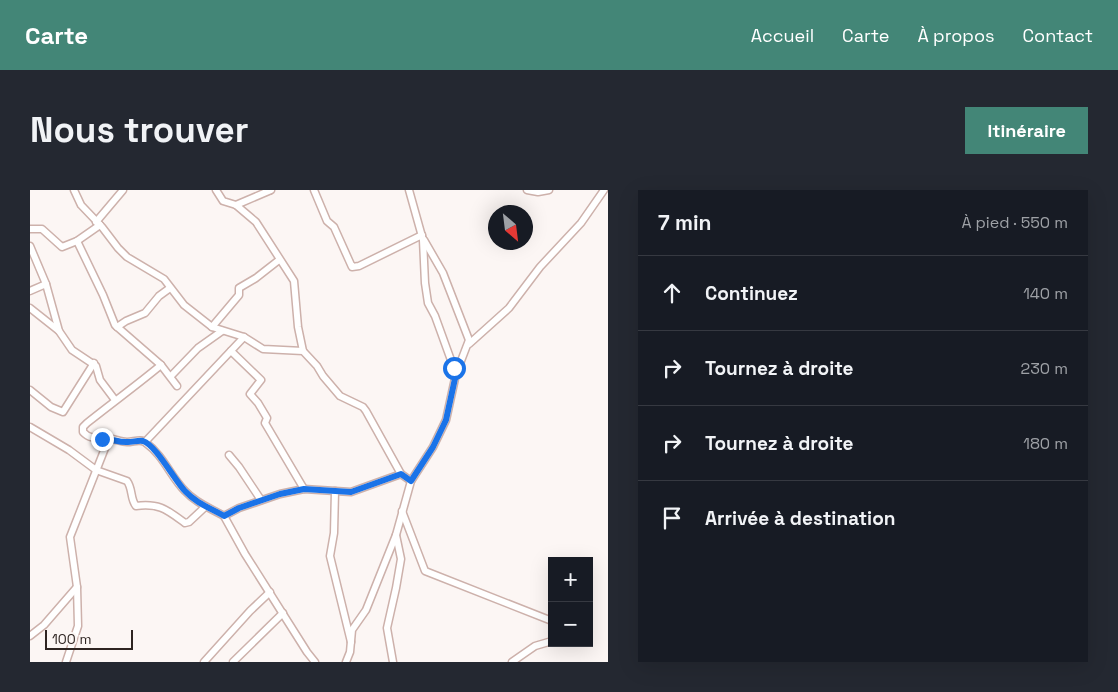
<!DOCTYPE html>
<html lang="fr">
<head>
<meta charset="utf-8">
<style>
	:root { --surface:#171b24; --page:#242831; --text:#f1f3f6; --muted:#9ea1a6; --line:#363941; --accent:#438677 }
	body { margin:0; font-family:"Space Grotesk",sans-serif; background:var(--page); color:var(--text) }
	.controls { position:absolute; right:15px; bottom:15px; display:grid; overflow:hidden; border-radius:0px; box-shadow:0 5px 20px #0002 }
	.controls button { width:45px; height:45px; display:grid; place-items:center; padding:0; border:0; border-bottom:1px solid var(--line); background:var(--surface); color:var(--text); font:25px sans-serif }
	.compass { position:absolute; left:458px; top:15px; width:45px; height:45px; border-radius:50%; background:var(--surface); box-shadow:0 5px 20px #0002; rotate:152deg }
	.scale { position:absolute; left:15px; bottom:12px; width:88px; box-sizing:border-box; padding-left:5px; border:2px solid #2e2421; border-top:0; font-size:14px; line-height:18px; white-space:nowrap; color:#2e2421; -webkit-text-stroke:4px #fcf6f4; paint-order:stroke }
	.stop { position:absolute; width:15px; height:15px; margin:-11px; border:4px solid #1a73e8; border-radius:50%; background:#fff }
	.stop.end { background:#1a73e8; border-color:#fff; box-shadow:0 1px 5px #0008 }
	.list { margin:0; padding:0; list-style:none }
	h2 { display:flex; justify-content:space-between; align-items:center; height:65px; margin:0; padding:0 20px; font-size:21px }
	h2 small { font-size:16px; font-weight:400; color:var(--muted) }
	.list li { display:grid; grid-template-columns:32px 1fr auto; gap:15px; align-items:center; box-sizing:border-box; height:75px; padding:0 20px; border-top:1px solid var(--line) }
	.list b { display:block; font-size:19px; white-space:nowrap }
	.list em { font-size:16px; font-style:normal; color:var(--muted) }
	.icon { flex:none; width:28px; height:28px; fill:none; stroke:currentColor; stroke-width:2; stroke-linecap:round; stroke-linejoin:round }
	.map { position:relative; flex:none; width:578px; height:472px; overflow:hidden; border-radius:0px }
	header { display:flex; align-items:center; gap:30px; box-sizing:border-box; height:70px; padding:0 25px; background:var(--accent); color:#fff }
	header strong { font-size:24px }
	nav { display:flex; gap:28px; margin-inline-start:auto; font-size:18px }
	.intro { display:flex; align-items:center; justify-content:space-between; box-sizing:border-box; height:120px; padding:0 30px }
	h1 { margin:0; font-size:35px }
	.button { padding:12px 22px; border-radius:0px; background:var(--accent); color:#fff; font-size:18px; font-weight:700 }
	main { display:flex; gap:30px; padding:0 30px }
	aside { flex:1; background:var(--surface); border-radius:0px; box-shadow:0 5px 20px #0002 }
	.map>svg:first-child { display:block }
</style>
</head>
<body>
<header>
<strong>Carte</strong>
<nav><a>Accueil</a><a>Carte</a><a>À propos</a><a>Contact</a></nav>
</header>
<div class="intro"><h1>Nous trouver</h1><a class="button">Itinéraire</a></div>
<main>
<div class="map">
<svg width="578" height="472" viewBox="0 0 578 472">
	<rect width="100%" height="100%" fill="#fcf6f4"/>
	<g fill="none" stroke-linecap="round" stroke-linejoin="round">
		<defs>
			<g id="minor">
				<polyline points="44,0 51,15 72,37 88,58 97,67 134,89 154,115 182,137 214,147 233,159 273,161 287,176 293,186 310,206 333,217 336,221 371,284"/>
				<polyline points="186,0 193,11 206,15 226,32 264,91 268,137 273,161"/>
				<polyline points="284,0 297,31 304,37 322,77 329,76 392,45"/>
				<polyline points="497,0 508,2 519,0"/>
				<polyline points="206,15 241,0"/>
				<polyline points="66,32 93,0"/>
				<polyline points="0,39 12,39 32,57 47,51 70,35"/>
				<polyline points="394,50 413,83 439,150 426,184"/>
				<polyline points="47,51 73,105 85,135 131,175 147,196"/>
				<polyline points="0,56 16,94 29,141 42,160 66,176 70,190 85,210"/>
				<polyline points="0,101 16,94"/>
				<polyline points="0,118 29,141"/>
				<polyline points="87,137 96,131 115,123 129,106 140,98"/>
				<polyline points="182,137 209,105 209,98 226,88 249,70"/>
				<polyline points="439,154 479,118 510,77 551,33 574,0"/>
				<polyline points="201,161 231,190 220,204 228,213 237,228 235,233 274,299"/>
				<path d="M 131,175 C 107,195 82,213 57,233 L 53,237 L 53,242 C 61,251 72,247 82,249 C 87,250 92,252 97,252 C 104,252 111,248 116,253 C 133,265 141,287 155,301 C 166,313 180,318 194,326 L 209,318 L 250,304 L 274,299 L 321,302 L 371,284 L 381,291"/>
				<polyline points="141,186 168,158 192,141"/>
				<polyline points="0,200 21,217 33,222 64,173"/>
				<path d="M 0,237 L 39,260 L 66,280 L 97,291 C 103,299 100,309 106,316 C 130,313 137,320 155,333 L 159,332 L 175,317"/>
				<polyline points="115,252 214,147"/>
				<polyline points="199,265 209,277 231,310"/>
				<polyline points="305,301 304,343 300,366 321,452"/>
				<polyline points="372,321 395,381 522,431"/>
				<polyline points="194,326 215,364 277,462 285,472"/>
				<polyline points="0,446 14,435 47,397"/>
				<polyline points="36,472 48,436 47,397 40,347 79,248"/>
				<polyline points="174,472 220,421 240,402"/>
				<polyline points="203,472 253,423"/>
				<polyline points="316,472 320,462 322,440 336,420 366,345"/>
				<polyline points="363,472 357,438 366,398 371,369 366,345 381,291 403,257 416,230 426,184 405,126 398,113 395,93 393,50 379,0"/>
				<polyline points="482,472 505,456 522,451"/>
			</g>
		</defs>
		<use href="#minor" stroke="#cdb1ab" stroke-width="9"/>
		<use href="#minor" stroke="#fff" stroke-width="6"/>
	</g>
	<g fill="none" stroke-linecap="round" stroke-linejoin="round">
		<path stroke="#1a73e8" stroke-width="6" d="M 72,249 C 81,248 89,253 98,252 C 103,252 109,250 113,251 C 126,255 145,291 155,301 C 166,313 180,318 194,326 L 209,318 L 250,304 L 274,299 L 321,302 L 371,284 L 381,291 L 403,257 L 416,230 L 426,184 L 424,178"/>
	</g>
</svg>
<div class="controls">
<button>+</button>
<button>−</button>
</div>
<svg class="compass" viewBox="-18 -18 36 36"><path d="M0-13l5 13h-10z" fill="#e53935"/><path d="M0 13l5-13h-10z" fill="#9ea1a6"/></svg>
<div class="scale">100 m</div>
<div class="stop" style="left:424px;top:178px"></div>
<div class="stop end" style="left:72px;top:249px"></div>
</div>
<aside>
<h2>7 min<small>À pied · 550 m</small></h2>
<ul class="list">
<li><svg class="icon" aria-label="ahead" viewBox="0 0 24 24"><path d="M12 20V5M6 11l6-6 6 6"/></svg><div><b>Continuez</b></div><em>140 m</em></li>
<li><svg class="icon" aria-label="right" viewBox="0 0 24 24"><path d="M7 20v-9h11M14 6l5 5-5 5"/></svg><div><b>Tournez à droite</b></div><em>230 m</em></li>
<li><svg class="icon" aria-label="right" viewBox="0 0 24 24"><path d="M7 20v-9h11M14 6l5 5-5 5"/></svg><div><b>Tournez à droite</b></div><em>180 m</em></li>
<li><svg class="icon" aria-label="arrive" viewBox="0 0 24 24"><path d="M6 21V4h12l-3 4 3 4H6"/></svg><div><b>Arrivée à destination</b></div></li>
</ul>
</aside>
</main>
</body>
</html>
